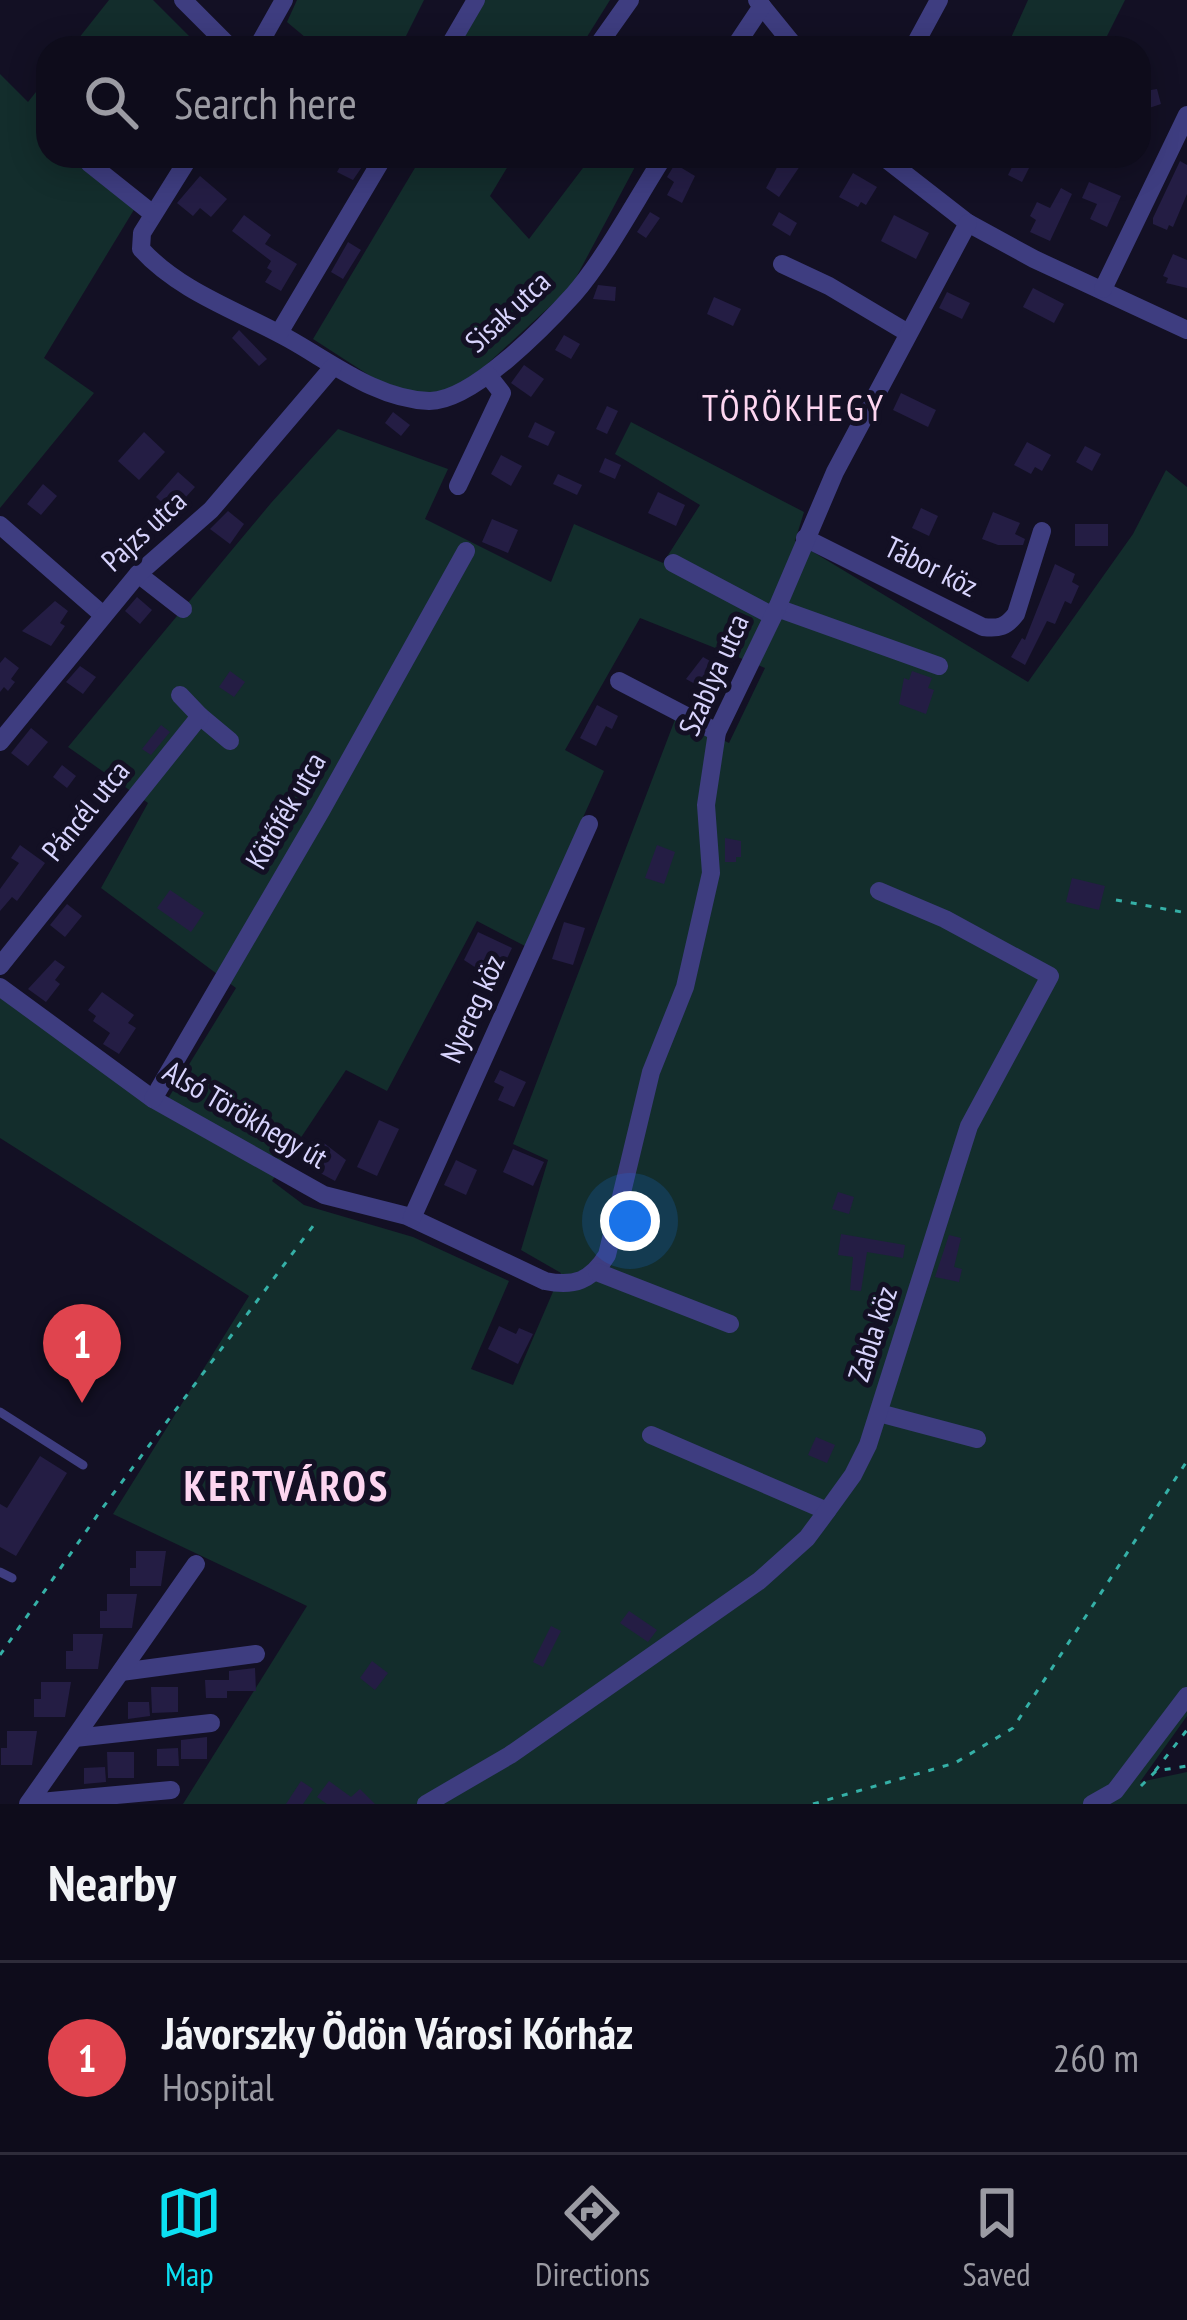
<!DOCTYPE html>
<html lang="en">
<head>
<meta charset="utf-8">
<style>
	:root { --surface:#0e0c1b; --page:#171524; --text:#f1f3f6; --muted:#9b9ba3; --line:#2e2c3a; --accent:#0cdff2 }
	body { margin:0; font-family:"PT Sans Narrow",sans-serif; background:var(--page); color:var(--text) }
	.you { position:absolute; left:630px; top:1221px; width:42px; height:42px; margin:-30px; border:9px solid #fff; border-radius:50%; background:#1a73e8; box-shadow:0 0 0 18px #1a73e833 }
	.badge { display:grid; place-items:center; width:78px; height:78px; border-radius:50%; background:var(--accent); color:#fff; font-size:39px; font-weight:700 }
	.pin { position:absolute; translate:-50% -99px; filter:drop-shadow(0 3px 6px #0008) }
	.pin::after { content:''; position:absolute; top:63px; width:42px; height:36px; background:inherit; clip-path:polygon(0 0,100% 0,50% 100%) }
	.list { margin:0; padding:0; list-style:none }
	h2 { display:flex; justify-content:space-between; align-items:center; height:156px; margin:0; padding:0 48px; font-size:51px }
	h2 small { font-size:39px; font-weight:400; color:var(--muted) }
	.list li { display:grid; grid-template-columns:78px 1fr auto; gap:36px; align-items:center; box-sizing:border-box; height:192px; padding:0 48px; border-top:3px solid var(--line) }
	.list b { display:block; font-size:45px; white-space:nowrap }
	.list p { margin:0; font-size:39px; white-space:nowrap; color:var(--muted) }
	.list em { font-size:39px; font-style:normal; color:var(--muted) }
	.icon { flex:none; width:66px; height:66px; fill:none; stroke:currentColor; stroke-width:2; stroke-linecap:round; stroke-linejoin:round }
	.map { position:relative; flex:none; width:1187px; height:1804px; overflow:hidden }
	.search { position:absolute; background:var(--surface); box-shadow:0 6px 30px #0003; left:36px; right:36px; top:36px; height:132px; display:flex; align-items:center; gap:30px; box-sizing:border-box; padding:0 42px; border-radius:36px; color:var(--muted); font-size:45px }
	.sheet { height:348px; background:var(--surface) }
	nav { display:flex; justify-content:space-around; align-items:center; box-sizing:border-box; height:168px; border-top:3px solid var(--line); background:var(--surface); font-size:33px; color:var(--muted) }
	nav a { display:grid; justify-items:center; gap:6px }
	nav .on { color:var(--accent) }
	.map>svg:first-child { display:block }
</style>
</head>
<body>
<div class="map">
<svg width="1187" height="1804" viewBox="0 0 1187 1804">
	<rect width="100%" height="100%" fill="#131024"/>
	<g fill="#132d2c" fill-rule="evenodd">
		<polygon points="109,0 153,0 190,37 181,48 71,48"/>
		<polygon points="297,0 424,0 400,48 318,48 287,22"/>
		<polygon points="481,0 610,0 580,48 452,48"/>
		<polygon points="1028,0 1125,0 1101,48 1025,48 1010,40"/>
		<polygon points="0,74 28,102 48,77 48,156 99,156 135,208 44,358 94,393 0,508"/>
		<polygon points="422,156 514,156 490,196 529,239 592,156 619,156 636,165 571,287 484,367 453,388 428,396 398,394 313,339"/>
		<path d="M 631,422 L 804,512 L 795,541 L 1028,682 L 1133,534 L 1166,470 L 1187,487 L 1187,1716 L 1140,1782 L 1187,1772 L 1187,1804 L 183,1804 L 307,1606 L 113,1514 L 249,1296 L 0,1138 L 0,995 L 161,1110 L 236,988 L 101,888 L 148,803 L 68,747 L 271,503 L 338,429 L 448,469 L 425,519 L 551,582 L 574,524 L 663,563 L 700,505 L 615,454 ZM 640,618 L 765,668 L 729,743 L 676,717 L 513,1144 L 548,1160 L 521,1250 L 561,1273 L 513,1385 L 471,1369 L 509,1281 L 413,1237 L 304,1205 L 272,1181 L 346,1070 L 387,1091 L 477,921 L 525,946 L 604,771 L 565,750 Z"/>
	</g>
	<g fill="#241d44">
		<polygon points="1157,89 1161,104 1149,108 1139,132 1139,92"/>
		<polygon points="346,156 364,164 353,180 337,172"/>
		<polygon points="783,156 800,166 779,197 766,188"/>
		<polygon points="1016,159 1030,166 1022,182 1008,175"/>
		<polygon points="1180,161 1187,165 1187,194 1173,227 1169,225 1167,230 1153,224 1153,218"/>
		<polygon points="675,164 695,176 682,203 667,195 674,182 667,177"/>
		<polygon points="853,173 877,187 866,205 861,202 858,207 839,197"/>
		<polygon points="200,176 227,199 211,217 200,208 193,216 177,203"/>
		<polygon points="1089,182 1121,196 1107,227 1090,219 1097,204 1082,198"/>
		<polygon points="1061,188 1072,194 1050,241 1030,232 1036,220 1030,216 1037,202 1050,208"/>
		<polygon points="650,212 660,218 646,238 637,232"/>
		<polygon points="779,212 797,223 790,236 772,225"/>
		<polygon points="244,215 271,235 265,244 297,264 281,291 265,282 272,271 267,268 271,261 232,231"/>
		<polygon points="894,215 929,233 916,259 881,241"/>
		<polygon points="348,242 361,250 343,279 331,272"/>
		<polygon points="1173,254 1187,260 1187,288 1166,283 1168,278 1163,276"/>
		<polygon points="598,285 616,287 615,301 593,299"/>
		<polygon points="1033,288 1064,304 1054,323 1023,307"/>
		<polygon points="947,292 970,303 962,319 939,308"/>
		<polygon points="714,297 741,309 733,326 707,314"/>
		<polygon points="239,330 267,359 259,366 232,338"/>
		<polygon points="564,335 580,344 571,359 555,350"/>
		<polygon points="524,365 544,379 531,397 511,383"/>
		<polygon points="901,393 936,410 928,427 893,410"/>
		<polygon points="607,406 618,411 607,434 596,429"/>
		<polygon points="393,412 410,425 401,436 385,423"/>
		<polygon points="535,422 555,432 548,446 528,437"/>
		<polygon points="144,432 165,452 139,480 118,461"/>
		<polygon points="1027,442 1051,455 1042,471 1035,467 1031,474 1014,465"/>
		<polygon points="1085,446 1101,454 1092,471 1076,462"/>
		<polygon points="501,455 522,466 511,486 491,474"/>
		<polygon points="605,458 621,465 615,479 599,472"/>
		<polygon points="178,472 195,487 185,498 180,494 168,508 156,497"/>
		<polygon points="558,474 582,485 577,495 553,484"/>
		<polygon points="43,484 57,496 41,515 27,504"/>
		<polygon points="658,492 685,505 676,526 648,513"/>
		<polygon points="921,508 938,516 929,536 912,528"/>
		<polygon points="228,511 244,524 230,544 210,529"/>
		<polygon points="993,512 1020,523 1015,534 1025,539 1023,545 998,545 982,539"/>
		<polygon points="492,519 518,530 508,553 482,542"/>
		<rect x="1075" y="524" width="33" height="22"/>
		<polygon points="1055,564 1075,574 1072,582 1079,586 1071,604 1065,601 1055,624 1047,621 1025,665 1011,657 1022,638 1025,640"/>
		<polygon points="137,597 152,610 140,624 125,611"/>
		<polygon points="55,601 68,611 60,623 65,626 51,646 22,631"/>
		<polygon points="5,657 19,668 11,679 15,682 8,691 4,687 0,692 0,663"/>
		<polygon points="703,657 719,666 706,690 686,679"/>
		<polygon points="80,666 96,677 83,694 66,682"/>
		<polygon points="230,671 245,682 234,697 219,687"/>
		<polygon points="912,671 932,678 928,688 934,690 926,714 899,704 904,678 909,680"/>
		<polygon points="597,705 618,716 612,729 606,726 596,746 580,738"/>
		<polygon points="161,725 170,732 151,755 142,749"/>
		<polygon points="31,728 48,742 28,766 11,753"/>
		<polygon points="62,765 76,776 67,788 53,777"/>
		<polygon points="725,838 741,841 741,857 736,857 736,862 725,862"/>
		<polygon points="20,845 45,863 17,901 12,897 0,911 0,889 19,863 11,858"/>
		<polygon points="657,845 675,852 664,884 645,878"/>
		<polygon points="1072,878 1105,886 1099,910 1066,902"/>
		<polygon points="170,890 204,913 191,932 157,908"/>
		<polygon points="67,904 82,916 65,937 50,925"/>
		<polygon points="564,922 585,928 573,965 552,959"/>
		<polygon points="478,932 512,948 496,981 464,960"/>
		<polygon points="55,960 65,967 55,980 60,984 46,1002 28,989"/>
		<polygon points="102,992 134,1015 128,1023 136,1028 119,1054 103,1044 110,1033 93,1021 96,1016 88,1010"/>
		<polygon points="500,1070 526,1082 514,1107 498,1100 504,1087 494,1082"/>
		<polygon points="379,1120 399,1129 377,1176 357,1167"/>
		<polygon points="320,1140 346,1160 335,1181 300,1162 312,1141 318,1144"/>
		<polygon points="513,1149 544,1162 533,1186 503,1172"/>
		<polygon points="456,1160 477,1170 466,1195 444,1185"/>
		<polygon points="838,1192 854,1197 849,1214 832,1209"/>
		<polygon points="841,1234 905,1245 903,1258 867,1252 861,1291 850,1290 853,1257 838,1255"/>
		<polygon points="949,1235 961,1238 954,1267 962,1269 959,1282 935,1277"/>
		<polygon points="499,1326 516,1334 519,1328 533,1334 518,1364 488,1349"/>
		<polygon points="858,1340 880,1345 876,1361 854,1357"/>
		<polygon points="816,1437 835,1445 827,1463 808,1455"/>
		<polygon points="40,1456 67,1473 16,1556 0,1547 0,1504 7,1508"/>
		<polygon points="136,1551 166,1551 161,1586 130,1586 130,1568 136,1568"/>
		<polygon points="107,1594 137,1594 132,1628 100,1628 100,1611 107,1611"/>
		<polygon points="629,1611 657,1630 648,1642 620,1623"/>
		<polygon points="551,1626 561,1631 543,1667 533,1662"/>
		<polygon points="73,1634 103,1634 98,1669 66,1669 66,1651 73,1651"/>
		<polygon points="372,1661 388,1673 375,1690 360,1678"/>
		<polygon points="255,1668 256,1691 227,1691 227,1698 206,1698 205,1680 229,1680 229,1671"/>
		<polygon points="41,1682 71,1682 65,1717 34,1717 34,1699 41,1699"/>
		<polygon points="151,1687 178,1687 178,1712 152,1713"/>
		<polygon points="128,1702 149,1702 150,1716 128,1719"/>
		<polygon points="7,1731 37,1731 32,1765 1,1765 1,1748 7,1748"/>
		<polygon points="207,1737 207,1759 181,1759 181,1740"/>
		<polygon points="178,1748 179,1766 157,1766 157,1749"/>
		<polygon points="107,1752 134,1752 134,1778 108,1778"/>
		<polygon points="105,1767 106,1782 84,1784 84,1768"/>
		<polygon points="301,1781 313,1789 303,1804 286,1804"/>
		<polygon points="329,1781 351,1797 360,1789 375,1804 327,1804 317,1797"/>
	</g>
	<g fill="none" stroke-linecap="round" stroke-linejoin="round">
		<g stroke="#35b0a7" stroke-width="3" stroke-dasharray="6 9" stroke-linecap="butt">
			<polyline points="1116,900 1187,913"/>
			<polyline points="0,1655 101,1510 313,1226"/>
			<polyline points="1155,1771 1187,1730"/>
			<polyline points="1141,1786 1156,1771 1187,1766"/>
			<polyline points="813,1804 955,1763 1013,1728 1187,1461"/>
		</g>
		<g stroke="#3e3d80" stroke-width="9">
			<polyline points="0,1412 83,1465"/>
			<polyline points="0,1572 12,1578"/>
		</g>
		<g stroke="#3e3d80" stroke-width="18">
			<polyline points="183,0 231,48"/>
			<polyline points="757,0 796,48"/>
			<polyline points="257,48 284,0"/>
			<polyline points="448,48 476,0"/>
			<polyline points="596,48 630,0"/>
			<polyline points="734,48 762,6"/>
			<polyline points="913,48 939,0"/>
			<path d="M 190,156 L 142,233 L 141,249 C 180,292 239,311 289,339 C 332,363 377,399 429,401 C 472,402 546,325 574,294 C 606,257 637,198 664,156"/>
			<polyline points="882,156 968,223 1034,259 1187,330"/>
			<polyline points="89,163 153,214"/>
			<polyline points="782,264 829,286 908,333"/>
			<polyline points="1103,289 1187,115"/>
			<polyline points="279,333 384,156"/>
			<polyline points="458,486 502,393 488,375"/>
			<polyline points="0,525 103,615"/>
			<path d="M 805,538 L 983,627 C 999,629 1006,627 1016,614 L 1042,531"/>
			<polyline points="673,563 773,616"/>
			<polyline points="138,574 183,609"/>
			<polyline points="777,608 939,666"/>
			<polyline points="619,681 717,732"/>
			<polyline points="200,716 230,741"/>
			<polyline points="0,742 138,574 211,510 333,367"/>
			<polyline points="0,966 200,716 180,695"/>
			<path d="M 0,987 L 153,1099 L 324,1195 L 407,1216 L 545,1281 C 574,1287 591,1281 607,1255 L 651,1072 L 685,987 L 711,873 L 706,805 L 717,732 L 777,608 L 835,472 L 968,223"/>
			<polyline points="153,1099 321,811 466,551"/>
			<polyline points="412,1218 589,824"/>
			<polyline points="597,1272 730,1324"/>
			<polyline points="879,1413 977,1439"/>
			<polyline points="651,1435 827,1511"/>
			<polyline points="121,1672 256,1654"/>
			<polyline points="75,1738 211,1723"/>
			<polyline points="29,1803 171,1790"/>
			<polyline points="28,1804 196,1564"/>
			<polyline points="426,1804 510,1755 759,1581 807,1538 827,1511 853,1475 868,1445 969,1126 1050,976 945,919 879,891"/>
			<polyline points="1092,1804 1115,1791 1187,1696"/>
		</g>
	</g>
	<g text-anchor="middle" stroke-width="10" stroke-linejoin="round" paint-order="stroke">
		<g font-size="30" fill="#d8d4fd" stroke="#131024">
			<text transform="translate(508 312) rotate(-43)" y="10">Sisak utca</text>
			<text transform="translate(144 531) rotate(-43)" y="10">Pajzs utca</text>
			<text transform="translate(931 567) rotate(26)" y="10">Tábor köz</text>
			<text transform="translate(714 675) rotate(-66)" y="10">Szablya utca</text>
			<text transform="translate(86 811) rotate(-51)" y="10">Páncél utca</text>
			<text transform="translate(286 811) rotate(-60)" y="10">Kötőfék utca</text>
			<text transform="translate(473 1009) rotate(-66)" y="10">Nyereg köz</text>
			<text transform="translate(245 1115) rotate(30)" y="10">Alsó Törökhegy út</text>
			<text transform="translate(873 1334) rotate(-72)" y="10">Zabla köz</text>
		</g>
		<g font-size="36" letter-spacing="3" fill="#fdd6f0" stroke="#131024">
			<text x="794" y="421">TÖRÖKHEGY</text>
		</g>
		<g font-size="42" font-weight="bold" letter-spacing="3" fill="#fdd6f0" stroke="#131024">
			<text x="287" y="1501">KERTVÁROS</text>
		</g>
	</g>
</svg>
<div class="you"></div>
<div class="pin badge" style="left:82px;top:1403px;background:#e0444e">1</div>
<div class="search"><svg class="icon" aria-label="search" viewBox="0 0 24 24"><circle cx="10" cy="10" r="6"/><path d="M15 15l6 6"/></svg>Search here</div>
</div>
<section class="sheet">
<h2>Nearby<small></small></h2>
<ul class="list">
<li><span class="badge" style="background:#e0444e">1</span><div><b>Jávorszky Ödön Városi Kórház</b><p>Hospital</p></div><em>260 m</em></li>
</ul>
</section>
<nav>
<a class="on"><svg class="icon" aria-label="map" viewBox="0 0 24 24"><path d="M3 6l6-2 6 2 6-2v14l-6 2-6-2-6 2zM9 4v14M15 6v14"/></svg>Map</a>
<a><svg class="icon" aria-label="directions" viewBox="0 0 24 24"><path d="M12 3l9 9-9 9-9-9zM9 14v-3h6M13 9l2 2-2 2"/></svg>Directions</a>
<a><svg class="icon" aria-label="saved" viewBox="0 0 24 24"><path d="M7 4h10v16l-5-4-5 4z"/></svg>Saved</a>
</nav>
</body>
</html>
